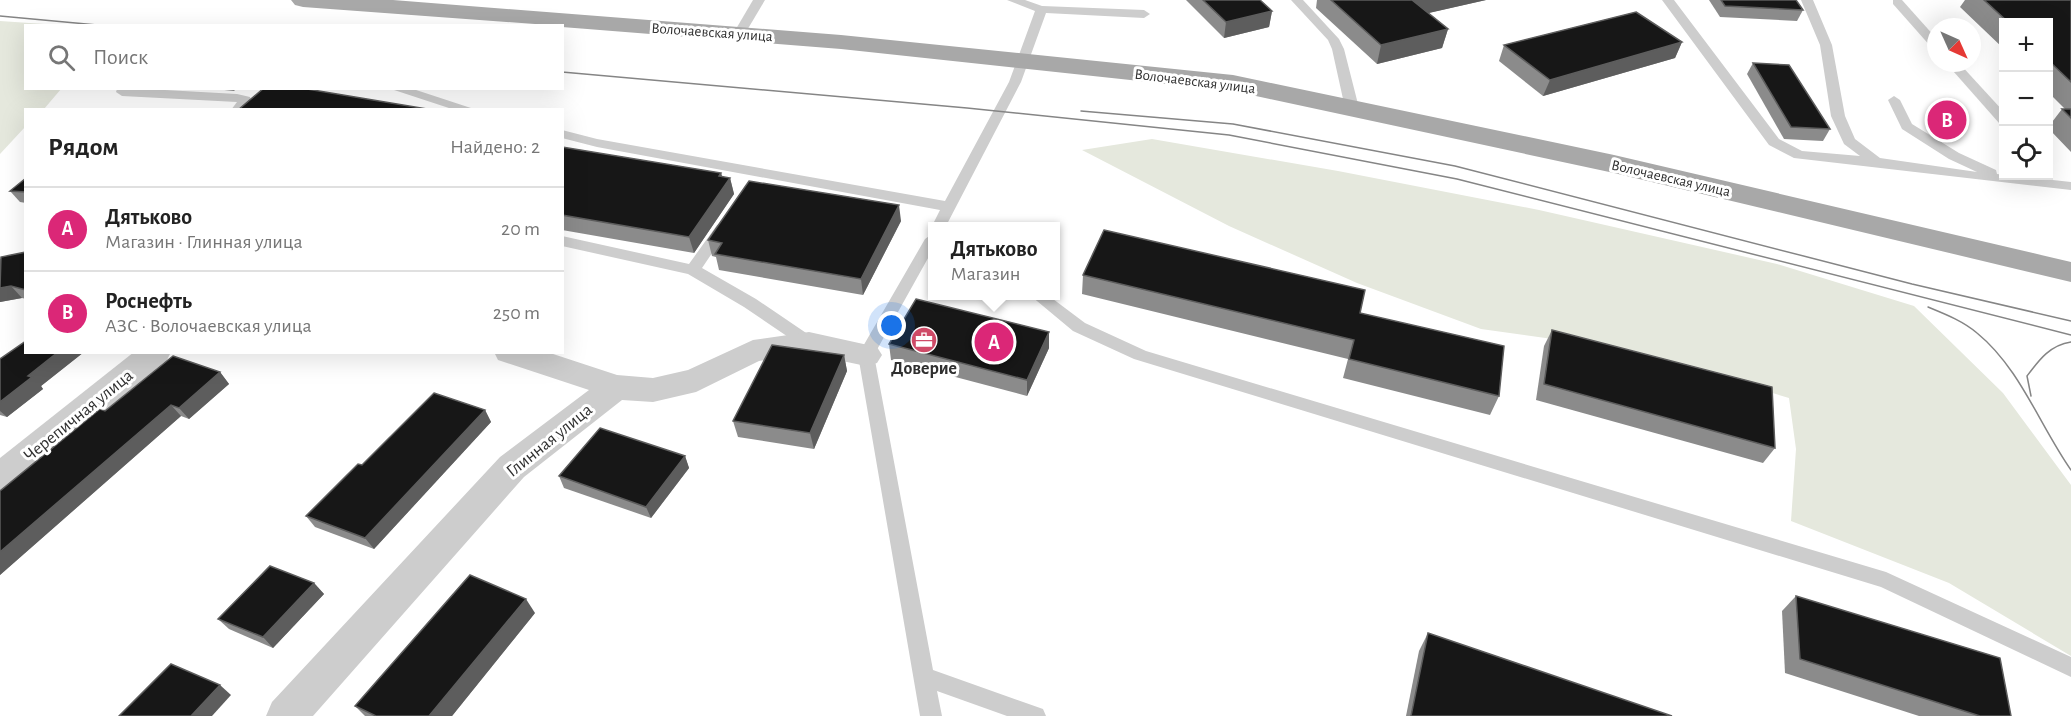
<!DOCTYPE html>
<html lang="ru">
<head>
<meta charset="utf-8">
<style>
	:root { --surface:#fff; --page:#f2f2f2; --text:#222; --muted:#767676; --line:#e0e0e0; --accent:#db2777 }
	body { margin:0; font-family:"Alegreya Sans",sans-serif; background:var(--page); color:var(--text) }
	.controls { position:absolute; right:18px; top:18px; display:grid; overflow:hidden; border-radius:0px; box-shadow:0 6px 24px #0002 }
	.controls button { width:54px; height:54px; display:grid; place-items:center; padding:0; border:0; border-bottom:2px solid var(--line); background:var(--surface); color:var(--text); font:30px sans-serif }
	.compass { position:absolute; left:1927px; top:18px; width:54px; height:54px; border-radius:50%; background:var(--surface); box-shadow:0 6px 24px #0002; rotate:135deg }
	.you { position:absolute; left:892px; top:326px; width:21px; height:21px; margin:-15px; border:4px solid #fff; border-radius:50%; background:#1a73e8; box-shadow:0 0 0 9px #1a73e833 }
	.badge { display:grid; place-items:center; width:39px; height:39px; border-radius:50%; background:var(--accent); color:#fff; font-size:20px; font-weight:700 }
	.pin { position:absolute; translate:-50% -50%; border:3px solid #fff; box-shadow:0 2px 6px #0006 }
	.popup { position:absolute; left:928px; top:222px; width:132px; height:78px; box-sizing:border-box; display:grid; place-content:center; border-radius:0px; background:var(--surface); filter:drop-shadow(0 2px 4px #0005); font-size:20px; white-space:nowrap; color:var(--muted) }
	.popup b { font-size:22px; color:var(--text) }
	.popup::after { content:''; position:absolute; left:50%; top:100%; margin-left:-12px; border:12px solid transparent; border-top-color:var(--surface) }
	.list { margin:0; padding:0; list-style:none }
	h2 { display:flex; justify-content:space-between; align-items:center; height:78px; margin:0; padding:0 24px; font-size:26px }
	h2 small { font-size:20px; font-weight:400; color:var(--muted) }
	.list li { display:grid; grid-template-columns:39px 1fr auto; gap:18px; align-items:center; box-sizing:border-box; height:84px; padding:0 24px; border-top:2px solid var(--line) }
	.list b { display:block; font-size:22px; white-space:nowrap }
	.list p { margin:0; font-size:20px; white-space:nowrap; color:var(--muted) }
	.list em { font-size:20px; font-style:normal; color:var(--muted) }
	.icon { flex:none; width:33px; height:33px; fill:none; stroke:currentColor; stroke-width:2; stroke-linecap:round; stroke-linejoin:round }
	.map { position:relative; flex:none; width:2071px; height:716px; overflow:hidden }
	.search { position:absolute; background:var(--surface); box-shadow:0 6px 24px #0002; left:24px; top:24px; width:540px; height:66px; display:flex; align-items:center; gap:15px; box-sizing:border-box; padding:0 21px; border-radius:0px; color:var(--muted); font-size:22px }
	.panel { position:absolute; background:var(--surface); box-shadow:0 6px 24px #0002; left:24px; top:108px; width:540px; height:246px; border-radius:0px }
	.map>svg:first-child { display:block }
</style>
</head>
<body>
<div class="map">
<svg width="2071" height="716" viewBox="0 0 2071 716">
	<rect width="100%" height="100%" fill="#fff"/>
	<g fill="#e5e8dd">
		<polygon points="0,21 59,25 26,26 26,88 61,89 44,109 26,110 25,127 0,154"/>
		<polygon points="1152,139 1338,171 1539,210 1777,264 1914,306 2003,393 2071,485 2071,656 1949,583 1791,521 1796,449 1789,398 1631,350 1481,329 1357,283 1229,226 1082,150"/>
	</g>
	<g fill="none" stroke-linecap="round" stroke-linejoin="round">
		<g fill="#cdcdcd" fill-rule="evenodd">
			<polygon points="753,0 765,0 743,37 735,37 733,34"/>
			<polygon points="1007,0 1025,0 1042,6 1144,10 1150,14 1144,18 1046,13 1021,82 946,226 932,226 940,210 597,147 562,138 562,130 597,139 945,201 1009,82 1035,11"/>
			<polygon points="1291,0 1303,0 1339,39 1344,49 1359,108 1357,111 1347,111 1345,108 1332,49 1328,40"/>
			<polygon points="1662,0 1674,0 1779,139 1802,151 1860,156 1844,144 1831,116 1820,45 1801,0 1813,0 1832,45 1845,116 1855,139 1880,158 1977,172 1949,159 1902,129 1888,100 1894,96 1900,100 1912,124 1959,153 1996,170 1997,174 2071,182 2071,190 1794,158 1769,145"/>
			<polygon points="1893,0 1902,0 1936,38 1936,49 1932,48 1893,4"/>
			<polygon points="1946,63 1959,63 2004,112 2004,124 1999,123"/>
			<polygon points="129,88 237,94 250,97 251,100 244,110 231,110 237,102 122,96 116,92 117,89"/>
			<polygon points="388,88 410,88 477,110 455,110"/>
			<polygon points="722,223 729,228 702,268 756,299 815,339 817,343 815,347 803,347 744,307 688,274 562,246 562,236 689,264 717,225"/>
			<polygon points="932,234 932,251 874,355 933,670 1043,709 1046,716 1007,716 937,691 942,716 920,716 858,355 925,239"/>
			<polygon points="1031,296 1049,296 1085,323 1146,351 1886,572 2071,657 2071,677 1881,587 1134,359 1073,331"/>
		</g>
		<g fill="#cdcdcd" fill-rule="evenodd">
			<polygon points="809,332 877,347 882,355 877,363 866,366 809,354 759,361 696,392 653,402 622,400 524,477 313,716 266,716 272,702 500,457 589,390 498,360 494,352 547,352 617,375 653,378 688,370 753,340"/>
			<polygon points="134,352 171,352 167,360 12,487 0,491 0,458"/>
		</g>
		<polygon fill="#a8a8a8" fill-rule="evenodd" points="291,0 393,0 841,35 1233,75 1614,155 2071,262 2071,282 1614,173 1233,91 841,49 562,27 562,26 303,7 295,5"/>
		<g stroke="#858585" stroke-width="1.5">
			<polyline points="0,16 108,26"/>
			<polyline points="562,72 967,108 1229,135 1457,179 2071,335"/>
			<polyline points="1081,111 1233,124 1455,166 1912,284 2071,321"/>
			<path d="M 1928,307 C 1945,314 1963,321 1977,333 C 2020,368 2040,426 2071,470"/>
			<path d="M 2031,396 L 2027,376 C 2039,360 2050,345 2071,342"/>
		</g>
	</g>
	<g fill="#8b8b8b">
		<polygon points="1186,0 1260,0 1272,11 1269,27 1224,38"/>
		<polygon points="1317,0 1486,0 1428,13 1448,29 1442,48 1377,64 1316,8"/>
		<polygon points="1709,0 1796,0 1803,10 1797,21 1720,17"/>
		<polygon points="1965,0 2071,0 2071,152 2049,129 2049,126 2062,109 2065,109 2049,93 2049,22 2004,22 2004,49 1960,7"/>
		<polygon points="1682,42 1675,58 1543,96 1499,61 1504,45"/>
		<polygon points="1753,63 1830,129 1823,141 1784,139 1747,74"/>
		<polygon points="205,88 237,88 234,91"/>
		<polygon points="562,147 721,173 722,177 730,178 734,194 694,253 562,230"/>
		<polygon points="26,178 26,203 20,202 10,191"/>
		<polygon points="901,221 863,295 719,270 716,257 712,256 708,240"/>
		<polygon points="26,252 26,299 22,298 0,302 0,259"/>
		<polygon points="1083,275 1360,313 1499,396 1490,415 1343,378 1348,359 1082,294"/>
		<polygon points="1552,330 1775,448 1763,463 1536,400 1544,346"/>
		<polygon points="889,344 1049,348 1027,396 891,360"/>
		<polygon points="26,352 84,352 41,386 43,389 7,417 0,415 0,359"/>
		<polygon points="844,355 847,371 814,449 738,437 733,421"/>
		<polygon points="220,372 229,384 189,419 181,416 0,575 0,491 105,411"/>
		<polygon points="485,410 491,422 374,549 315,527 306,516 362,465"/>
		<polygon points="685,456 689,468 651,518 564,488 559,476"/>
		<polygon points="314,583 324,594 273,648 229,629 218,619"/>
		<polygon points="1796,596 2011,716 1919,716 1785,673 1782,611"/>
		<polygon points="535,613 452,716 365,716 355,706"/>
		<polygon points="1428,633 1672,716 1406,716 1419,651"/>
	</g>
	<g fill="#5d5d5d">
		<polygon points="1412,0 1486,0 1407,18"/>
		<polygon points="1272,11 1269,27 1224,38 1226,22"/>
		<polygon points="1448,29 1442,48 1377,64 1381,45"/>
		<polygon points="1682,42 1675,58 1543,96 1550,80"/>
		<polygon points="721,173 725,186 730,178 734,194 694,253 689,237"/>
		<polygon points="899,205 901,221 863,295 861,279"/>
		<polygon points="11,286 22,298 0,302 0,288"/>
		<polygon points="1049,332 1049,348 1027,396 1027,380"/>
		<polygon points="58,352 84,352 41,386 43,389 7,417 0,411 0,402 28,376"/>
		<polygon points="844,355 847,371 814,449 810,433"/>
		<polygon points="220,372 229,384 189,419 179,408"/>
		<polygon points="171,405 181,416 0,575 0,552"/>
		<polygon points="485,410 491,422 374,549 365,538"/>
		<polygon points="685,456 689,468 651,518 646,507"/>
		<polygon points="314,583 324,594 273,648 263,637"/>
		<polygon points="526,599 535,613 452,716 429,716"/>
		<polygon points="220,685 231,695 212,716 191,716"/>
	</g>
	<g fill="#171717" stroke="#5d5d5d" stroke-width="1.5">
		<polygon points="1203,0 1260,0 1272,11 1226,22"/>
		<polygon points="1331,0 1412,0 1448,29 1381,45"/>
		<polygon points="1721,0 1796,0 1803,10 1725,6"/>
		<polygon points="1984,0 2071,0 2071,82 2049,61 2049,22 2008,22"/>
		<polygon points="1636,12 1682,42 1550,80 1504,45"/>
		<polygon points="1753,63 1789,65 1830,129 1791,127"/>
		<polygon points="264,88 301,88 433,110 238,110"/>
		<polygon points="2062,109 2071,109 2071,118"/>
		<polygon points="562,147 721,173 719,176 730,178 689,237 562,215"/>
		<polygon points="26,178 26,192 10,191"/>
		<polygon points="749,181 899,205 861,279 715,254 722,243 708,240"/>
		<polygon points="1104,230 1365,290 1360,313 1504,346 1499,396 1349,359 1354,340 1083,275"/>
		<polygon points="26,252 26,290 11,286 0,288 1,257"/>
		<polygon points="916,299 1049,332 1027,380 889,344"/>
		<polygon points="1552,330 1772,387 1775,448 1544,384"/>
		<polygon points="26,341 26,352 58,352 28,376 32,377 0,402 0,359"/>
		<polygon points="772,345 844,355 810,433 733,421"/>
		<polygon points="173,356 220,372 179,408 171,405 0,552 0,491 100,409 105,411"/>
		<polygon points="434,393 485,410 365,538 306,516 358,464 362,465"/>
		<polygon points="600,428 685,456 646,507 559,476"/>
		<polygon points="270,566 314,583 263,637 218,619"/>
		<polygon points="470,575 526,599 429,716 376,716 355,706"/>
		<polygon points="1796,596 2000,658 2011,716 1980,716 1800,659"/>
		<polygon points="1428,633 1672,716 1411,716"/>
		<polygon points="171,664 220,685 191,716 119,716"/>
	</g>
	<defs>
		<symbol id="office-disc" viewBox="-11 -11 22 22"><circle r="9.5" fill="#cf4a67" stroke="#fff"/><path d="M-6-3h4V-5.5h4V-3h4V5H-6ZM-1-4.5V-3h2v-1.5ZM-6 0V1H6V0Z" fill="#fff"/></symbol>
	</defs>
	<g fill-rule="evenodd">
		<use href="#office-disc" x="909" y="325" width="30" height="30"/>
	</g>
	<g text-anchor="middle" stroke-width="6" stroke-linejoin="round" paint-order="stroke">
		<g font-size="15" fill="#303030" stroke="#fff">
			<text transform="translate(712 32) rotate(4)" y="5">Волочаевская улица</text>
			<text transform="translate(1195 81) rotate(7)" y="5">Волочаевская улица</text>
			<text transform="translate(1671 178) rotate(13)" y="5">Волочаевская улица</text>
		</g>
		<g font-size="18" font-weight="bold" fill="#303030" stroke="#fff">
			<text x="924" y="374">Доверие</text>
		</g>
		<g font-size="18" fill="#303030" stroke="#fff">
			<text transform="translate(78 415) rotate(-39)" y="6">Черепичная улица</text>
			<text transform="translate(549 440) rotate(-39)" y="6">Глинная улица</text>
		</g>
	</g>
</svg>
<div class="controls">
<button>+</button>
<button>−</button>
<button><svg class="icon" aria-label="locate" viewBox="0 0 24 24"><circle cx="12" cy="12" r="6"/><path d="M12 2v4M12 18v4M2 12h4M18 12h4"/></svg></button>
</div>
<svg class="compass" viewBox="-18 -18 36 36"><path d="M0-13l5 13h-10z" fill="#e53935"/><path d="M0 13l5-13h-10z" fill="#767676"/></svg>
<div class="you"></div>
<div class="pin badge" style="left:994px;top:342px">A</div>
<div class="popup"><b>Дятьково</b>Магазин</div>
<div class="pin badge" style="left:1947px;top:120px">B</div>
<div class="search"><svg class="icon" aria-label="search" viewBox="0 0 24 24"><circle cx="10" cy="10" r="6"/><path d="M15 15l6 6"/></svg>Поиск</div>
<section class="panel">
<h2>Рядом<small>Найдено: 2</small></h2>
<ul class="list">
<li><span class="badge">A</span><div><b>Дятьково</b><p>Магазин · Глинная улица</p></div><em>20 m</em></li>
<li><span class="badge">B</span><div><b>Роснефть</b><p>АЗС · Волочаевская улица</p></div><em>250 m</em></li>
</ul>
</section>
</div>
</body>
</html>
